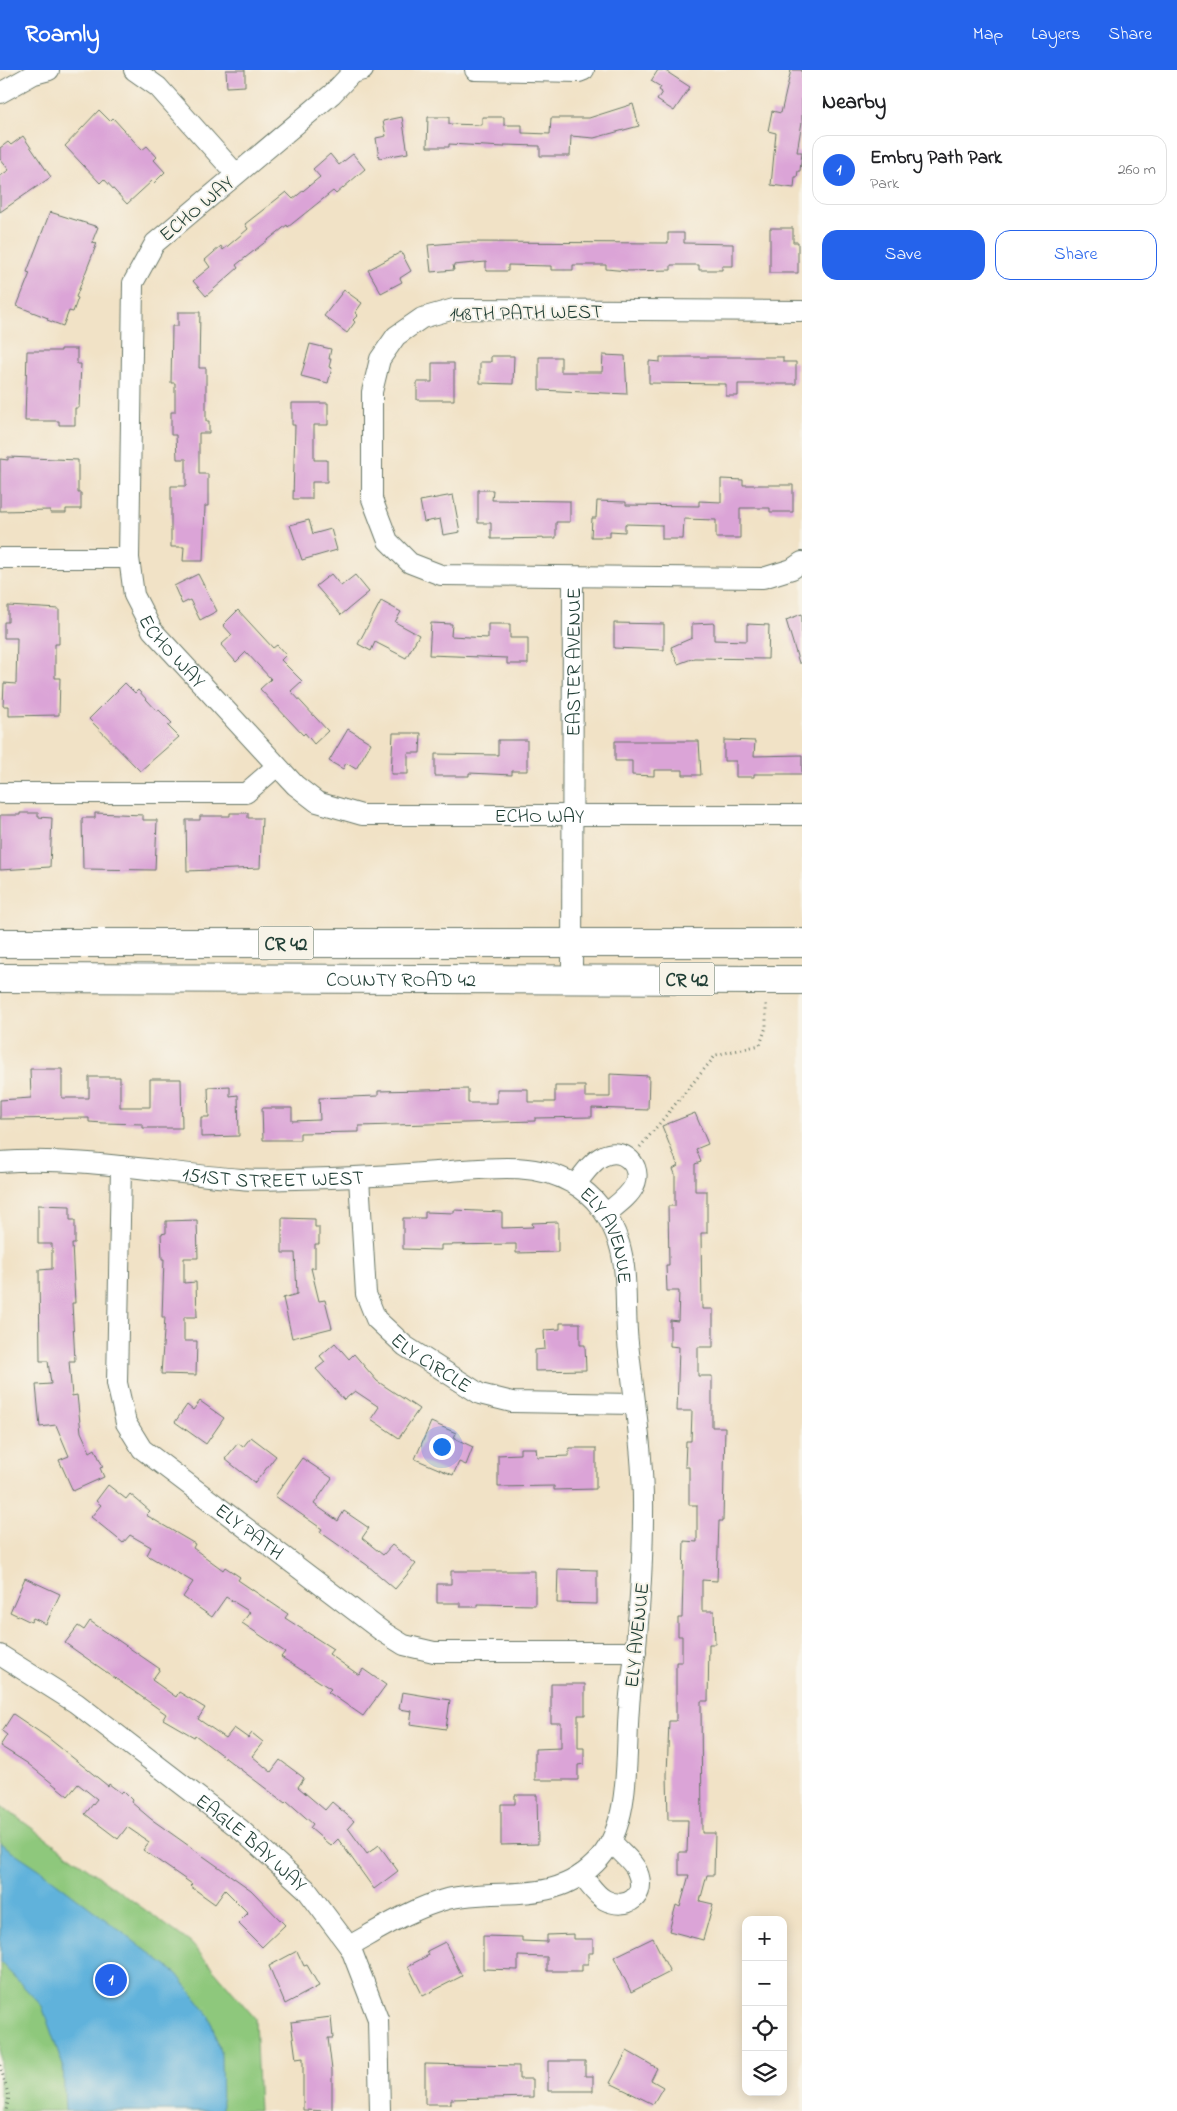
<!DOCTYPE html>
<html lang="en">
<head>
<meta charset="utf-8">
<style>
	:root { --surface:#fff; --page:#f2f2f2; --text:#202124; --muted:#757577; --line:#e0e0e0; --accent:#2563eb }
	body { margin:0; font-family:"Indie Flower",sans-serif; background:var(--page); color:var(--text) }
	.controls { position:absolute; right:15px; bottom:15px; display:grid; overflow:hidden; border-radius:10px; box-shadow:0 2px 12px #0003 }
	.controls button { width:45px; height:45px; display:grid; place-items:center; padding:0; border:0; border-bottom:1px solid var(--line); background:var(--surface); color:var(--text); font:25px sans-serif }
	.you { position:absolute; left:441px; top:1376px; width:18px; height:18px; margin:-12px; border:4px solid #fff; border-radius:50%; background:#1a73e8; box-shadow:0 0 0 8px #1a73e833 }
	.badge { display:grid; place-items:center; width:32px; height:32px; border-radius:50%; background:var(--accent); color:#fff; font-size:16px; font-weight:700 }
	.pin { position:absolute; translate:-50% -50%; border:2px solid #fff; box-shadow:0 1px 5px #0006 }
	.list { margin:0; padding:0; list-style:none }
	h2 { display:flex; justify-content:space-between; align-items:center; height:65px; margin:0; padding:0 20px; font-size:21px }
	h2 small { font-size:16px; font-weight:400; color:var(--muted) }
	.list li { display:grid; grid-template-columns:32px 1fr auto; gap:15px; align-items:center; box-sizing:border-box; height:70px; margin:0 10px 10px; padding:0 10px; border:1px solid var(--line); border-radius:15px }
	.list b { display:block; font-size:19px; white-space:nowrap }
	.list p { margin:0; font-size:16px; white-space:nowrap; color:var(--muted) }
	.list em { font-size:16px; font-style:normal; color:var(--muted) }
	.actions { display:flex; gap:10px; padding:15px 20px }
	.actions a { flex:1; padding:11px 0; border:1px solid var(--accent); border-radius:15px; text-align:center; font-size:18px; color:var(--accent) }
	.actions .main { background:var(--accent); color:#fff }
	.icon { flex:none; width:28px; height:28px; fill:none; stroke:currentColor; stroke-width:2; stroke-linecap:round; stroke-linejoin:round }
	.map { position:relative; flex:none; width:802px; height:2041px; overflow:hidden }
	header { display:flex; align-items:center; gap:30px; box-sizing:border-box; height:70px; padding:0 25px; background:var(--accent); color:#fff }
	header strong { font-size:24px }
	nav { display:flex; gap:28px; margin-inline-start:auto; font-size:18px }
	main { display:flex }
	aside { flex:1; background:var(--surface) }
	.map>svg:first-child { display:block }
</style>
</head>
<body>
<header>
<strong>Roamly</strong>
<nav><a>Map</a><a>Layers</a><a>Share</a></nav>
</header>
<main>
<div class="map">
<svg width="802" height="2041" viewBox="0 0 802 2041">
	<rect width="100%" height="100%" fill="#f7f3e8"/>
	<filter id="ink" filterUnits="userSpaceOnUse"><feTurbulence type="fractalNoise" baseFrequency=".02" numOctaves="2"/><feDisplacementMap in="SourceGraphic" scale="10" xChannelSelector="R" yChannelSelector="G"/><feConvolveMatrix kernelMatrix="1 2 1 2 8 2 1 2 1" color-interpolation-filters="sRGB"/></filter>
	<filter id="wash" filterUnits="userSpaceOnUse"><feTurbulence type="fractalNoise" baseFrequency=".0096" numOctaves="4" result="noise"/><feDisplacementMap in="SourceGraphic" scale="20" xChannelSelector="R" yChannelSelector="G"/><feGaussianBlur stdDeviation="1.12" result="paint"/><feColorMatrix in="noise" values="0 0 0 0 0 0 0 0 0 0 0 0 0 0 0 0 0 1.4 0 .05"/><feComposite in="paint" operator="in"/></filter>
	<g filter="url(#wash)">
		<rect width="100%" height="100%" fill="#f1e2c6"/>
		<polygon fill="#8ec87c" stroke="#568258" points="0,1735 191,1873 255,1948 259,2041 0,2041"/>
		<polygon fill="#60b2db" stroke="#407888" points="0,1773 39,1799 177,1904 210,1947 221,1985 222,2041 65,2041 63,1996 42,1936 0,1892"/>
		<g id="blocks">
			<g fill="#dba4d7">
				<polygon points="226,0 245,0 245,16 227,17"/>
				<polygon points="658,0 664,0 690,17 674,41 657,30 662,22 659,20 661,17 651,11"/>
				<polygon points="791,0 802,0 802,52 797,82 802,82 800,101 798,101 797,107 795,107 794,118 771,115 776,63 768,61 772,41 781,43"/>
				<polygon points="633,34 639,56 594,68 571,66 570,86 540,86 540,76 504,75 504,77 449,74 449,77 427,77 428,47 449,47 449,54 482,55 482,47 504,47 504,55 522,55 522,63 550,64 551,48 589,48"/>
				<polygon points="99,40 110,51 113,48 142,80 147,76 157,87 154,90 165,102 154,113 152,111 127,134 104,109 100,113 65,76"/>
				<polygon points="402,47 408,83 379,88 376,68 386,66 383,51"/>
				<polygon points="23,66 51,107 0,142 0,106 9,100 0,89 0,78 8,72 11,75"/>
				<polygon points="330,84 339,95 353,84 365,99 336,124 333,121 288,157 287,155 236,195 238,198 206,226 193,211 210,197 205,190 221,176 223,180 248,159 245,154 286,122 293,129 320,107 313,99"/>
				<polygon points="50,142 98,157 92,172 97,173 76,227 78,228 73,242 69,241 63,256 47,250 48,248 17,236 30,203 27,202"/>
				<polygon points="770,158 793,158 793,172 798,172 798,203 770,203"/>
				<polygon points="668,163 684,163 684,173 733,174 733,196 722,196 722,200 699,200 699,195 671,195 671,200 627,201 606,199 606,195 573,195 573,200 551,200 551,196 508,195 508,201 486,201 486,192 453,195 454,200 431,202 428,175 464,172 668,173"/>
				<polygon points="401,182 411,201 400,208 402,212 381,223 368,200"/>
				<polygon points="344,220 362,233 355,243 358,245 353,250 355,252 347,263 324,246"/>
				<polygon points="178,242 200,242 199,298 206,298 206,351 209,351 209,363 199,363 199,404 208,404 208,436 205,436 203,491 183,491 184,477 171,477 171,416 186,416 186,389 177,389 176,365 171,365 171,342 175,342 175,313 171,313 172,256 178,256"/>
				<polygon points="310,274 331,279 329,289 331,289 329,297 332,298 328,313 301,306"/>
				<polygon points="61,279 77,279 77,294 81,294 79,338 75,338 75,355 59,355 59,351 25,351 27,281 61,281"/>
				<polygon points="603,285 625,286 627,324 539,320 539,287 561,287 561,302 602,302"/>
				<polygon points="491,286 514,286 513,314 480,313 480,292 491,292"/>
				<polygon points="660,287 783,287 783,292 796,292 796,314 738,314 738,326 726,326 726,314 649,313 649,291 660,292"/>
				<polygon points="432,293 454,293 454,330 417,330 417,312 432,312"/>
				<polygon points="292,333 328,333 328,355 314,355 314,390 327,390 327,412 312,412 312,429 293,429 295,355 292,355"/>
				<polygon points="8,387 78,390 78,423 81,423 81,439 66,439 66,443 50,443 50,440 0,441 0,389 8,390"/>
				<polygon points="721,409 743,410 743,415 793,415 793,442 770,442 770,438 740,438 740,468 716,468 716,450 684,449 683,469 662,469 662,455 625,454 625,462 610,461 610,467 591,467 592,448 596,448 597,431 626,432 626,435 699,436 699,431 721,432"/>
				<polygon points="478,420 493,420 492,430 570,431 570,452 556,452 556,468 491,469 491,453 478,453"/>
				<polygon points="453,425 460,462 443,465 440,449 424,452 420,431"/>
				<polygon points="309,450 313,464 331,459 337,480 302,490 290,455"/>
				<polygon points="198,504 217,541 200,550 190,530 182,534 174,516"/>
				<polygon points="331,504 341,516 355,505 369,522 341,545 316,516"/>
				<polygon points="381,531 401,542 395,552 419,565 406,588 375,572 371,581 358,574"/>
				<polygon points="8,536 59,539 59,574 55,574 55,608 60,608 59,645 9,646 9,636 3,636 4,613 16,614 17,568 4,568 4,552 8,552"/>
				<polygon points="238,540 273,578 277,575 286,585 281,590 302,611 291,621 328,661 314,674 305,663 303,665 260,619 271,609 246,582 236,592 221,575 232,565 223,555"/>
				<polygon points="802,544 802,593 799,593 786,550"/>
				<polygon points="431,553 452,554 451,566 488,568 488,554 510,554 510,568 528,568 528,594 507,594 507,588 429,585"/>
				<polygon points="614,553 664,554 664,580 614,578"/>
				<polygon points="714,553 714,570 747,571 747,554 769,555 768,589 694,588 678,594 671,577 692,568 692,554"/>
				<polygon points="125,613 135,623 138,620 157,641 159,640 172,653 168,656 179,667 140,701 89,649"/>
				<polygon points="348,659 371,673 356,699 346,693 343,699 329,691"/>
				<polygon points="393,663 421,663 420,683 408,683 408,704 391,704"/>
				<polygon points="498,670 527,670 527,701 512,701 512,705 469,703 469,706 435,706 435,684 498,685"/>
				<polygon points="724,670 755,671 754,686 802,685 802,704 754,704 754,707 736,707 736,691 724,691"/>
				<polygon points="615,671 699,671 701,705 683,705 683,700 654,700 654,706 632,705 632,691 615,691"/>
				<polygon points="20,743 38,743 38,747 52,748 50,797 0,800 0,745 20,745"/>
				<polygon points="95,743 143,745 143,750 157,750 155,800 83,799 82,748 95,748"/>
				<polygon points="230,743 248,743 248,748 262,748 260,798 187,801 186,750 200,750 200,746 230,746"/>
				<polygon points="30,999 62,999 62,1028 89,1028 89,1007 120,1007 120,1037 150,1037 150,1009 181,1009 182,1058 143,1058 143,1054 103,1053 89,1052 89,1048 0,1049 0,1030 31,1028"/>
				<polygon points="610,1004 649,1006 648,1040 592,1038 592,1047 535,1048 535,1051 359,1056 359,1062 300,1063 300,1070 263,1070 262,1038 292,1038 292,1051 320,1050 319,1028 378,1026 378,1021 468,1019 468,1033 497,1033 497,1019 528,1019 528,1032 555,1032 555,1016 585,1016 585,1027 610,1027"/>
				<polygon points="230,1016 230,1026 238,1025 239,1066 201,1067 201,1047 209,1047 208,1017"/>
				<polygon points="695,1043 708,1074 696,1079 701,1092 695,1094 695,1121 707,1121 707,1163 701,1163 702,1239 713,1239 713,1277 698,1277 698,1306 712,1306 712,1357 725,1357 723,1451 719,1451 717,1511 702,1510 702,1541 714,1541 715,1574 709,1574 708,1631 701,1631 702,1763 715,1763 714,1805 707,1805 700,1831 713,1834 703,1870 669,1861 676,1835 680,1837 689,1805 679,1805 679,1782 687,1782 688,1750 668,1750 667,1705 669,1651 676,1651 676,1592 682,1592 682,1566 678,1566 678,1548 682,1548 684,1471 697,1472 697,1435 689,1435 689,1397 685,1397 686,1371 691,1371 692,1341 677,1341 679,1277 670,1276 670,1250 678,1251 679,1221 667,1221 666,1195 669,1195 668,1136 675,1136 675,1104 673,1099 678,1096 662,1056"/>
				<polygon points="38,1135 70,1136 70,1150 75,1150 75,1174 72,1174 75,1233 72,1233 75,1291 69,1291 72,1326 77,1325 81,1362 90,1382 95,1379 103,1397 100,1398 104,1407 73,1421 59,1390 69,1386 56,1355 40,1357 36,1315 51,1314 48,1291 40,1291 39,1200 52,1199 52,1174 38,1174"/>
				<polygon points="454,1140 502,1142 502,1158 533,1157 532,1153 558,1152 558,1182 516,1183 516,1174 441,1175 441,1180 403,1179 403,1148 425,1148 425,1142 454,1143"/>
				<polygon points="282,1148 315,1149 315,1157 319,1157 319,1174 315,1174 315,1198 311,1198 319,1231 325,1230 332,1258 292,1268 283,1228 297,1224 295,1183 282,1183"/>
				<polygon points="197,1150 198,1188 184,1188 184,1213 196,1212 197,1247 184,1247 184,1271 197,1271 196,1305 161,1304 165,1247 162,1247 164,1189 162,1189 161,1164 166,1163 166,1151"/>
				<polygon points="560,1253 580,1253 580,1275 585,1275 586,1300 535,1301 535,1280 545,1279 544,1260 560,1259"/>
				<polygon points="335,1273 349,1289 354,1284 377,1311 419,1339 399,1368 371,1349 379,1337 355,1321 344,1330 316,1299 325,1292 320,1286"/>
				<polygon points="200,1331 224,1348 206,1374 175,1352 187,1335 193,1340"/>
				<polygon points="431,1352 456,1363 454,1368 473,1377 466,1395 459,1392 453,1405 415,1389"/>
				<polygon points="251,1367 276,1386 255,1413 225,1389 238,1373 243,1377"/>
				<polygon points="520,1378 536,1378 537,1387 569,1386 569,1378 596,1378 596,1419 554,1420 554,1416 498,1417 498,1385 520,1384"/>
				<polygon points="302,1388 332,1408 314,1434 338,1451 344,1441 369,1458 362,1468 383,1485 392,1475 416,1494 395,1519 367,1495 320,1462 322,1459 275,1426"/>
				<polygon points="108,1415 126,1429 130,1424 150,1441 146,1445 195,1474 193,1478 223,1500 225,1497 240,1507 238,1510 288,1544 285,1548 333,1579 329,1584 359,1605 363,1599 386,1615 363,1646 328,1622 331,1619 281,1587 285,1582 242,1553 250,1542 226,1527 212,1547 183,1527 193,1512 147,1485 151,1477 130,1465 123,1473 91,1447 101,1435 96,1431"/>
				<polygon points="558,1499 597,1500 597,1534 557,1533"/>
				<polygon points="451,1501 535,1501 535,1535 478,1534 478,1537 460,1537 460,1533 437,1533 437,1514 451,1514"/>
				<polygon points="25,1508 60,1524 46,1554 33,1548 31,1552 10,1542"/>
				<polygon points="90,1551 160,1599 152,1610 176,1627 179,1622 205,1638 198,1649 226,1668 234,1658 248,1668 252,1663 263,1672 252,1686 271,1702 280,1690 304,1708 298,1717 325,1740 332,1732 354,1751 348,1758 367,1784 379,1775 398,1801 374,1819 338,1769 331,1776 310,1758 313,1754 287,1731 285,1733 195,1665 194,1667 163,1649 166,1644 65,1573 78,1556 84,1560"/>
				<polygon points="551,1614 585,1614 585,1645 578,1645 578,1678 584,1678 584,1694 578,1695 578,1710 535,1710 535,1679 561,1678 561,1653 551,1653"/>
				<polygon points="402,1622 450,1630 446,1659 410,1654 412,1641 399,1639"/>
				<polygon points="13,1644 47,1667 108,1716 109,1714 121,1723 123,1721 132,1730 131,1732 151,1749 251,1820 285,1855 262,1877 238,1853 248,1843 225,1820 215,1834 190,1816 192,1814 143,1780 149,1772 127,1757 118,1769 85,1744 97,1729 78,1714 68,1726 27,1693 0,1676 7,1665 2,1661"/>
				<polygon points="515,1725 537,1725 538,1774 501,1775 501,1734 515,1734"/>
				<polygon points="574,1864 574,1869 593,1869 593,1883 588,1883 588,1894 582,1894 582,1901 547,1901 547,1887 518,1886 518,1900 483,1899 483,1866 522,1867 522,1871 547,1872 547,1865"/>
				<polygon points="653,1868 670,1902 631,1922 614,1887"/>
				<polygon points="445,1872 462,1906 423,1926 408,1896 429,1885 427,1881"/>
				<polygon points="297,1881 304,1896 307,1895 319,1916 285,1934 269,1896"/>
				<polygon points="331,1947 333,1968 328,1968 332,2000 332,2041 303,2040 303,1988 296,1989 291,1952"/>
				<polygon points="627,1981 657,1998 651,2010 663,2017 653,2034 610,2013"/>
				<polygon points="548,1991 585,1991 585,2006 593,2006 593,2021 548,2021"/>
				<polygon points="425,1994 519,1996 519,2009 533,2009 533,2027 451,2029 451,2034 425,2034"/>
			</g>
		</g>
	</g>
	<g filter="url(#ink)">
		<use href="#blocks" fill-opacity="0" stroke="#687767" stroke-width="1"/>
		<g fill="none" stroke-linecap="round" stroke-linejoin="round">
			<defs>
				<g id="minor">
					<polyline points="134,0 158,17 236,104"/>
					<path id="s1" d="M 363,0 L 352,3 L 332,24 L 155,173 L 133,213 L 129,488 L 134,525 L 152,560 L 295,715 L 317,732 L 362,745 L 802,745"/>
					<polyline points="475,0 579,2 584,0"/>
					<polyline points="0,23 34,4 49,0"/>
					<polyline points="802,241 454,239 422,248 396,266 380,289 372,322 372,429 388,471 410,493 441,505 763,508 792,499 802,492"/>
					<polyline points="0,488 129,488"/>
					<polyline points="0,723 246,723 277,696"/>
					<path id="s2" d="M 572,908 L 573,507"/>
					<path id="s3" d="M 0,1092 C 81,1086 160,1103 241,1109 C 258,1111 277,1109 295,1109 C 347,1108 399,1105 451,1101 C 492,1098 535,1092 572,1113 C 595,1125 611,1148 619,1173 C 629,1205 624,1240 628,1273 C 634,1330 644,1386 643,1444 C 643,1488 640,1532 636,1576 C 634,1597 630,1617 629,1638 C 625,1684 632,1751 600,1788 C 556,1838 503,1816 447,1829 C 413,1838 380,1859 349,1876"/>
					<path id="s4" d="M 121,1096 L 117,1313 L 126,1353 L 142,1379 L 383,1562 L 404,1575 L 434,1582 L 636,1582"/>
					<path id="s5" d="M 359,1108 L 366,1224 L 376,1249 L 405,1276 L 480,1324 L 512,1332 L 635,1334"/>
					<path d="M 576,1114 C 583,1105 592,1091 603,1086 C 623,1076 644,1096 634,1116 C 629,1127 615,1136 606,1144"/>
					<path id="s6" d="M 0,1585 L 76,1633 L 240,1759 L 306,1819 L 351,1879 L 378,1949 L 380,2041"/>
					<path d="M 581,1805 C 588,1812 595,1825 605,1830 C 627,1841 648,1826 637,1801 C 633,1791 619,1781 612,1772"/>
				</g>
				<g id="highway">
					<polyline points="0,873 802,873"/>
					<path id="s7" d="M 0,908 L 802,910"/>
				</g>
			</defs>
			<use href="#minor" stroke="#687767" stroke-width="22"/>
			<use href="#highway" stroke="#687767" stroke-width="30"/>
			<g stroke="#687767" stroke-width="3" stroke-dasharray="1 4" stroke-linecap="butt">
				<polyline points="640,1077 716,985 760,975 766,957 766,932"/>
				<polyline points="0,1995 9,2027 6,2041"/>
			</g>
			<use href="#minor" stroke="#fff" stroke-width="20"/>
			<use href="#highway" stroke="#fff" stroke-width="28"/>
		</g>
	</g>
	<g text-anchor="middle" stroke-width="4" stroke-linejoin="round" paint-order="stroke">
		<g fill="#f7f3e8" stroke="#60746a" stroke-width="1">
			<rect x="258.5" y="856.5" width="55" height="33" rx="4"/>
			<rect x="659.5" y="892.5" width="55" height="33" rx="4"/>
		</g>
		<g font-size="19" font-weight="bold" fill="#1f3d34">
			<text x="286" y="880">CR 42</text>
			<text x="687" y="916">CR 42</text>
		</g>
		<g font-size="20" fill="#1f3d34" stroke="#f7f3e8">
			<text transform="translate(196 138) rotate(-40)" y="7">ECHO WAY</text>
			<text transform="translate(526 242) rotate(-1)" y="7">148TH PATH WEST</text>
			<text dy="7" stroke="none"><textPath href="#s1" startOffset="698">ECHO WAY</textPath></text>
			<text dy="7" stroke="none"><textPath href="#s2" startOffset="316">EASTER AVENUE</textPath></text>
			<text dy="7" stroke="none"><textPath href="#s1" startOffset="1132">ECHO WAY</textPath></text>
			<text dy="7" stroke="none"><textPath href="#s7" startOffset="401">COUNTY ROAD 42</textPath></text>
			<text dy="7" stroke="none"><textPath href="#s3" startOffset="274">151ST STREET WEST</textPath></text>
			<text dy="7" stroke="none"><textPath href="#s3" startOffset="642">ELY AVENUE</textPath></text>
			<text dy="7" stroke="none"><textPath href="#s5" startOffset="214">ELY CIRCLE</textPath></text>
			<text dy="7" stroke="none"><textPath href="#s4" startOffset="424">ELY PATH</textPath></text>
			<text transform="translate(636 1565) rotate(-84)" y="7">ELY AVENUE</text>
			<text dy="7" stroke="none"><textPath href="#s6" startOffset="314">EAGLE BAY WAY</textPath></text>
		</g>
	</g>
</svg>
<div class="controls">
<button>+</button>
<button>−</button>
<button><svg class="icon" aria-label="locate" viewBox="0 0 24 24"><circle cx="12" cy="12" r="6"/><path d="M12 2v4M12 18v4M2 12h4M18 12h4"/></svg></button>
<button><svg class="icon" aria-label="layers" viewBox="0 0 24 24"><path d="M12 4l9 5-9 5-9-5zM3 14l9 5 9-5"/></svg></button>
</div>
<div class="you"></div>
<div class="pin badge" style="left:111px;top:1910px">1</div>
</div>
<aside>
<h2>Nearby<small></small></h2>
<ul class="list">
<li><span class="badge">1</span><div><b>Embry Path Park</b><p>Park</p></div><em>260 m</em></li>
</ul>
<div class="actions"><a class="main">Save</a><a>Share</a></div>
</aside>
</main>
</body>
</html>
